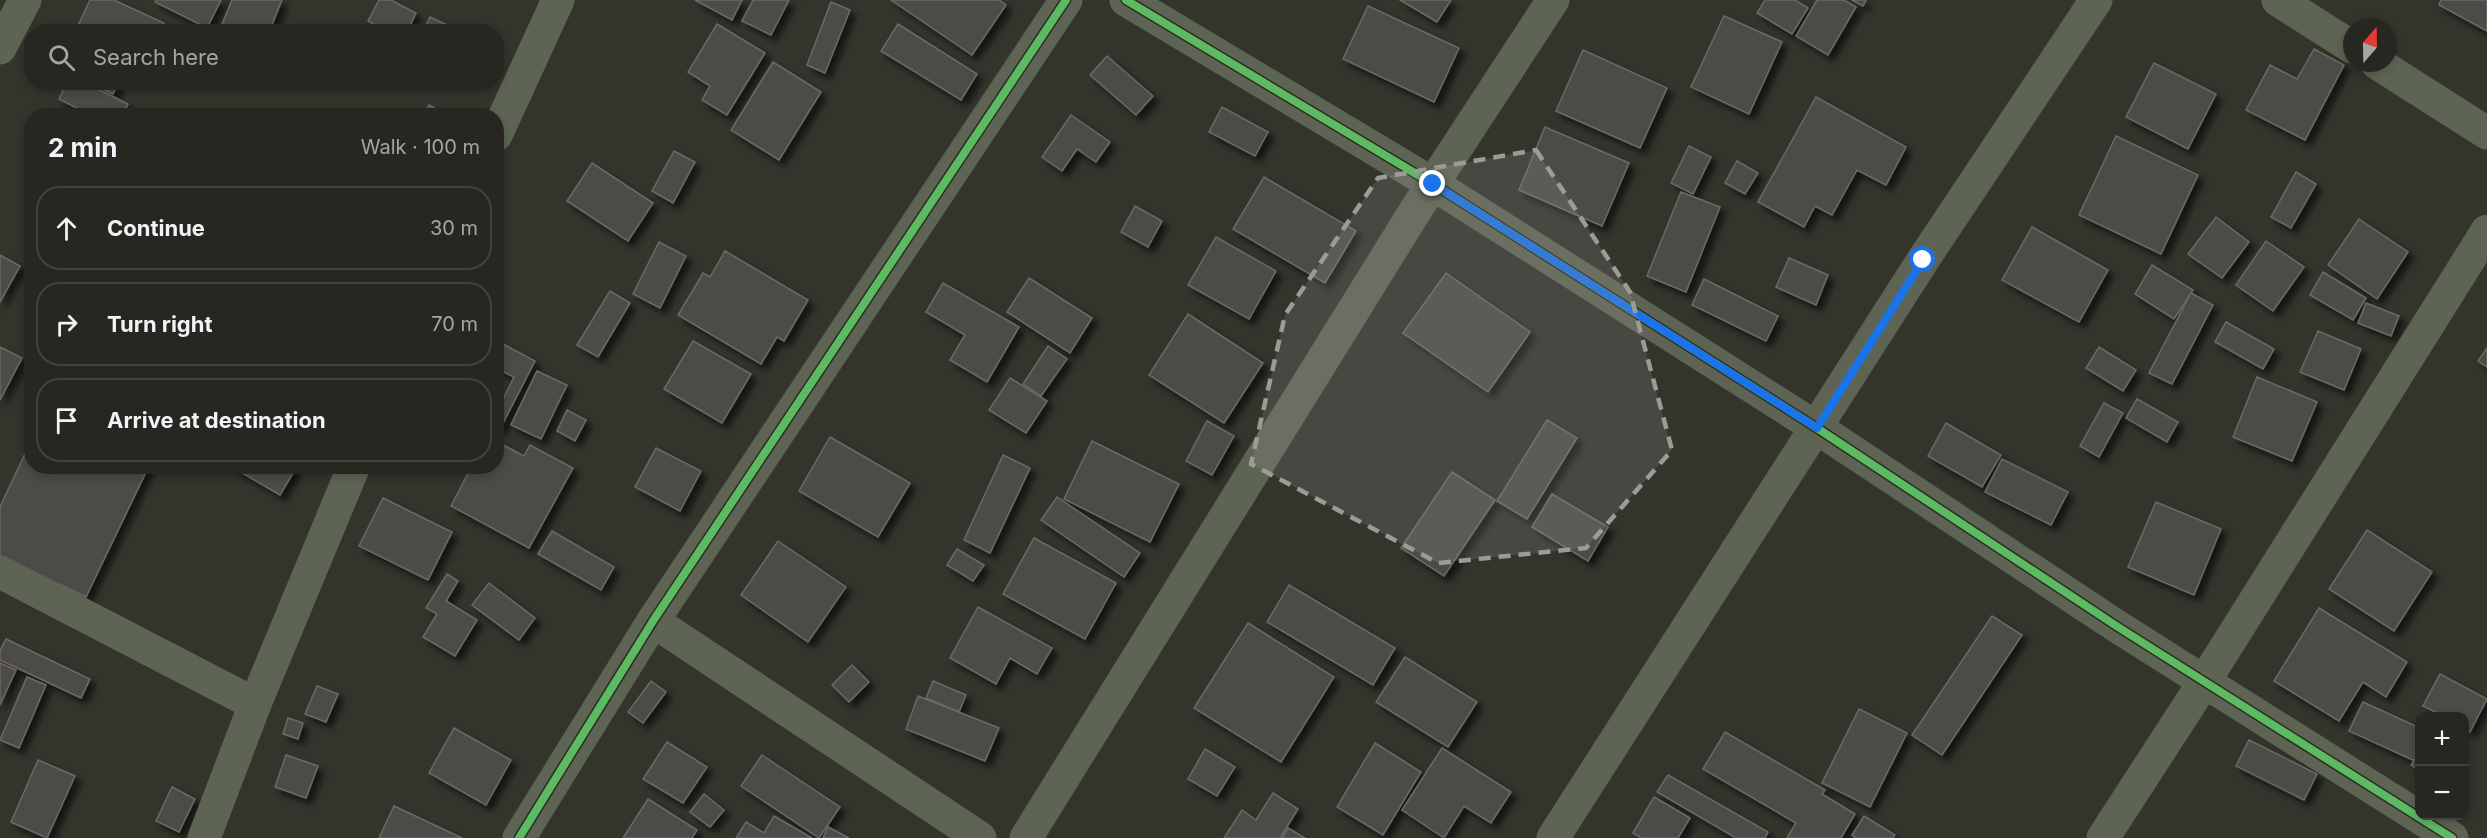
<!DOCTYPE html>
<html lang="en">
<head>
<meta charset="utf-8">
<style>
	:root { --surface:#272621; --page:#2f2e2a; --text:#f1f3f6; --muted:#a4a5a5; --line:#43433f }
	body { margin:0; font-family:Inter,sans-serif; background:var(--page); color:var(--text) }
	.controls { position:absolute; right:18px; bottom:18px; display:grid; overflow:hidden; border-radius:12px; box-shadow:0 3px 9px #0003 }
	.controls button { width:54px; height:54px; display:grid; place-items:center; padding:0; border:0; border-bottom:2px solid var(--line); background:var(--surface); color:var(--text); font:30px sans-serif }
	.compass { position:absolute; left:2343px; top:18px; width:54px; height:54px; border-radius:50%; background:var(--surface); box-shadow:0 3px 9px #0003; rotate:20deg }
	.stop { position:absolute; width:18px; height:18px; margin:-14px; border:4px solid #1a73e8; border-radius:50%; background:#fff }
	.stop.end { background:#1a73e8; border-color:#fff; box-shadow:0 2px 6px #0008 }
	.list { margin:0; padding:0; list-style:none }
	h2 { display:flex; justify-content:space-between; align-items:center; height:78px; margin:0; padding:0 24px; font-size:26px }
	h2 small { font-size:20px; font-weight:400; color:var(--muted) }
	.list li { display:grid; grid-template-columns:39px 1fr auto; gap:18px; align-items:center; box-sizing:border-box; height:84px; margin:0 12px 12px; padding:0 12px; border:2px solid var(--line); border-radius:24px }
	.list b { display:block; font-size:22px; white-space:nowrap }
	.list em { font-size:20px; font-style:normal; color:var(--muted) }
	.icon { flex:none; width:33px; height:33px; fill:none; stroke:currentColor; stroke-width:2; stroke-linecap:round; stroke-linejoin:round }
	.map { position:relative; flex:none; width:2487px; height:838px; overflow:hidden }
	.search { position:absolute; background:var(--surface); box-shadow:0 3px 9px #0003; left:24px; top:24px; width:480px; height:66px; display:flex; align-items:center; gap:15px; box-sizing:border-box; padding:0 21px; border-radius:24px; color:var(--muted); font-size:22px }
	.panel { position:absolute; background:var(--surface); box-shadow:0 3px 9px #0003; left:24px; top:108px; width:480px; height:366px; border-radius:24px }
	.map>svg:first-child { display:block }
</style>
</head>
<body>
<div class="map">
<svg width="2487" height="838" viewBox="0 0 2487 838">
	<defs>
		<filter id="shadow"><feDropShadow dx="5.5" dy="5.5" stdDeviation="3" flood-color="#0009"/></filter>
	</defs>
	<rect width="100%" height="100%" fill="#34332c"/>
	<g fill="#4d4b46" stroke="#6c6964" stroke-width="1.5" filter="url(#shadow)">
		<polygon points="90,0 114,0 164,23 160,32 75,32"/>
		<polygon points="156,0 221,0 207,28 155,2"/>
		<polygon points="232,0 282,0 269,32 219,32"/>
		<polygon points="379,0 391,0 416,13 407,32 387,32 368,21"/>
		<polygon points="695,0 742,0 732,20"/>
		<polygon points="753,0 789,0 771,35 742,21"/>
		<polygon points="891,0 999,0 1006,5 972,55"/>
		<polygon points="1400,0 1451,0 1437,22"/>
		<polygon points="1765,0 1795,0 1808,8 1792,34 1757,13"/>
		<polygon points="1817,0 1844,0 1856,7 1828,55 1796,36"/>
		<polygon points="1852,0 1866,0 1863,6"/>
		<polygon points="2441,0 2487,0 2487,31 2439,5"/>
		<polygon points="831,2 850,10 825,73 807,65"/>
		<polygon points="1368,6 1459,48 1434,102 1343,59"/>
		<polygon points="1724,16 1782,42 1749,114 1691,87"/>
		<polygon points="430,17 462,32 423,32"/>
		<polygon points="717,24 765,53 727,115 702,100 710,86 688,72"/>
		<polygon points="898,24 977,74 961,100 881,51"/>
		<polygon points="2314,49 2344,65 2305,140 2246,110 2270,65 2297,79"/>
		<polygon points="1583,50 1667,88 1640,148 1556,111"/>
		<polygon points="1107,56 1153,96 1136,115 1090,75"/>
		<polygon points="773,62 821,92 779,160 731,130"/>
		<polygon points="2154,63 2216,94 2188,149 2126,117"/>
		<polygon points="67,82 84,82 128,104 122,116 92,116 59,99"/>
		<polygon points="89,82 119,82 113,94"/>
		<polygon points="1816,97 1906,147 1886,185 1857,170 1832,215 1815,206 1804,227 1758,202"/>
		<polygon points="429,105 448,116 424,116"/>
		<polygon points="1222,107 1268,132 1255,156 1209,132"/>
		<polygon points="134,109 149,116 132,116"/>
		<polygon points="1071,115 1110,142 1096,162 1077,149 1062,171 1042,157"/>
		<polygon points="1545,127 1629,163 1602,226 1519,190"/>
		<polygon points="2116,136 2198,175 2161,254 2079,215"/>
		<polygon points="1689,146 1711,157 1693,194 1671,183"/>
		<polygon points="674,151 695,162 673,203 652,191"/>
		<polygon points="1737,161 1758,173 1745,194 1725,183"/>
		<polygon points="592,163 653,203 628,241 567,201"/>
		<polygon points="2296,172 2316,184 2291,228 2271,217"/>
		<polygon points="1264,177 1356,231 1325,283 1233,229"/>
		<polygon points="1681,192 1720,207 1686,292 1647,276"/>
		<polygon points="1135,206 1162,221 1148,247 1121,232"/>
		<polygon points="2216,217 2249,242 2222,278 2188,254"/>
		<polygon points="2359,219 2408,252 2377,299 2328,265"/>
		<polygon points="2032,227 2108,270 2079,322 2002,280"/>
		<polygon points="1216,237 1276,271 1249,319 1188,285"/>
		<polygon points="2266,241 2304,267 2273,311 2236,285"/>
		<polygon points="659,242 686,256 660,308 633,294"/>
		<polygon points="725,251 808,300 784,341 777,337 761,364 678,315 703,273 710,277"/>
		<polygon points="0,255 20,266 0,302"/>
		<polygon points="1789,258 1828,275 1816,305 1776,287"/>
		<polygon points="2152,265 2193,290 2174,319 2135,294"/>
		<polygon points="2323,272 2366,298 2353,320 2310,295"/>
		<polygon points="1446,273 1530,332 1488,392 1403,333"/>
		<polygon points="1029,278 1092,318 1070,353 1007,312"/>
		<polygon points="1704,279 1778,316 1766,341 1692,305"/>
		<polygon points="943,283 1019,327 987,382 950,360 965,335 926,312"/>
		<polygon points="610,291 630,303 598,357 577,345"/>
		<polygon points="2191,293 2213,305 2172,384 2149,373"/>
		<polygon points="2366,303 2399,316 2391,336 2358,323"/>
		<polygon points="1188,314 1263,363 1224,423 1149,375"/>
		<polygon points="2226,322 2274,349 2263,369 2215,342"/>
		<polygon points="2318,331 2361,349 2344,390 2300,372"/>
		<polygon points="693,341 751,374 722,423 664,389"/>
		<polygon points="503,344 535,361 500,429 496,427 496,404 500,405 514,377 496,368 496,357"/>
		<polygon points="1048,346 1067,359 1041,396 1023,384"/>
		<polygon points="0,347 22,358 0,400"/>
		<polygon points="2099,347 2136,370 2123,391 2086,368"/>
		<polygon points="2487,348 2487,367 2478,361"/>
		<polygon points="537,371 567,385 541,439 511,425"/>
		<polygon points="2257,377 2317,402 2292,461 2233,437"/>
		<polygon points="1010,378 1047,401 1026,433 989,410"/>
		<polygon points="2137,399 2178,422 2167,442 2126,418"/>
		<polygon points="2104,403 2123,413 2099,457 2080,446"/>
		<polygon points="567,410 586,420 575,441 557,431"/>
		<polygon points="1547,420 1577,438 1527,519 1497,501"/>
		<polygon points="1207,421 1234,436 1212,475 1186,461"/>
		<polygon points="1946,423 2001,455 1982,487 1928,456"/>
		<polygon points="830,437 910,483 878,537 799,491"/>
		<polygon points="31,441 32,466 149,466 86,597 0,556 0,507"/>
		<polygon points="496,441 524,456 530,445 573,468 529,548 451,506 472,466 496,466"/>
		<polygon points="1092,441 1179,484 1150,542 1064,499"/>
		<polygon points="656,448 701,471 680,511 635,487"/>
		<polygon points="1003,455 1030,468 990,553 964,540"/>
		<polygon points="2002,459 2068,492 2051,525 1985,492"/>
		<polygon points="230,466 294,466 296,468 280,495"/>
		<polygon points="1452,472 1495,500 1444,576 1401,548"/>
		<polygon points="1552,494 1608,527 1588,561 1532,527"/>
		<polygon points="1057,497 1140,553 1124,577 1041,520"/>
		<polygon points="383,498 452,532 428,580 359,546"/>
		<polygon points="2156,502 2221,529 2194,595 2128,567"/>
		<polygon points="2367,530 2432,572 2394,631 2329,589"/>
		<polygon points="552,531 614,567 601,590 538,554"/>
		<polygon points="1034,538 1116,583 1085,639 1003,594"/>
		<polygon points="778,541 846,587 808,642 741,595"/>
		<polygon points="957,549 984,565 973,581 947,565"/>
		<polygon points="447,574 458,581 446,601 477,620 455,656 423,637 437,614 426,608"/>
		<polygon points="489,583 535,618 519,640 472,605"/>
		<polygon points="1289,585 1395,648 1373,685 1267,622"/>
		<polygon points="978,607 1052,648 1037,674 1010,658 996,684 950,658"/>
		<polygon points="2319,608 2407,662 2386,697 2363,682 2339,721 2274,681"/>
		<polygon points="1992,616 2022,635 1942,755 1912,735"/>
		<polygon points="1248,623 1334,677 1281,762 1194,708"/>
		<polygon points="6,639 90,679 81,698 0,660 0,651"/>
		<polygon points="1405,657 1477,702 1448,747 1376,702"/>
		<polygon points="0,663 16,670 0,705"/>
		<polygon points="852,665 869,682 849,702 832,685"/>
		<polygon points="2440,674 2487,699 2470,732 2464,728 2464,716 2443,716 2423,706"/>
		<polygon points="27,677 46,685 19,748 0,740"/>
		<polygon points="651,681 666,692 643,723 628,712"/>
		<polygon points="933,681 966,695 959,712 926,698"/>
		<polygon points="317,686 338,694 326,722 305,714"/>
		<polygon points="918,696 999,728 985,761 906,729"/>
		<polygon points="2363,702 2420,728 2420,751 2415,761 2349,731"/>
		<polygon points="1859,709 1907,733 1870,807 1822,783"/>
		<polygon points="288,718 303,723 298,739 283,734"/>
		<polygon points="454,728 511,760 486,805 429,773"/>
		<polygon points="1725,732 1825,790 1822,794 1855,814 1841,838 1787,838 1796,823 1703,769"/>
		<polygon points="2249,740 2317,774 2304,800 2236,766"/>
		<polygon points="667,742 707,767 683,803 643,779"/>
		<polygon points="1375,743 1421,772 1383,835 1337,807"/>
		<polygon points="1442,748 1511,792 1491,823 1464,806 1444,838 1402,810"/>
		<polygon points="1205,749 1235,767 1217,796 1188,779"/>
		<polygon points="2420,752 2420,771 2411,765"/>
		<polygon points="286,755 318,766 306,798 275,787"/>
		<polygon points="762,755 840,807 819,838 741,786"/>
		<polygon points="38,760 75,776 47,838 11,822"/>
		<polygon points="1668,775 1768,832 1765,838 1736,838 1657,792"/>
		<polygon points="172,787 195,799 179,832 156,821"/>
		<polygon points="1273,793 1298,809 1280,838 1224,838 1242,810 1256,820"/>
		<polygon points="704,794 724,810 710,827 690,812"/>
		<polygon points="1654,797 1690,818 1678,838 1641,838 1633,833"/>
		<polygon points="648,799 697,830 692,838 623,838"/>
		<polygon points="394,806 462,838 379,838"/>
		<polygon points="774,816 812,838 736,838 746,822 764,833"/>
		<polygon points="1864,816 1895,835 1893,838 1856,838 1852,835"/>
		<polygon points="828,827 849,838 823,838"/>
		<polygon points="1288,828 1305,838 1282,838"/>
	</g>
	<g fill="none" stroke-linecap="round" stroke-linejoin="round">
		<g stroke="#5e6454" stroke-width="33">
			<polyline points="1126,0 1433,184 1817,428 2118,627 2452,838"/>
			<polyline points="2278,0 2352,47"/>
			<polyline points="0,48 25,0"/>
			<polyline points="2377,63 2487,133"/>
			<polyline points="496,135 558,0"/>
			<polyline points="0,572 255,704"/>
			<polyline points="653,621 980,838"/>
			<polyline points="204,838 255,704 354,466"/>
			<polyline points="519,838 653,621 1066,0"/>
			<polyline points="1026,838 1417,208 1553,0"/>
			<polyline points="1553,838 1923,260 2096,0"/>
			<polyline points="2103,838 2204,682 2487,231"/>
		</g>
		<defs>
			<g id="cycleway">
				<polyline points="1126,0 1433,184 1817,428 2118,627 2452,838"/>
				<polyline points="519,838 653,621 1066,0"/>
			</g>
		</defs>
		<use href="#cycleway" stroke="#2e2b1f" stroke-width="11"/>
		<use href="#cycleway" stroke="#5cba63" stroke-width="8"/>
	</g>
	<g fill="none" stroke-linecap="round" stroke-linejoin="round">
		<polyline stroke="#1a73e8" stroke-width="8" points="1433,184 1817,428 1923,260"/>
	</g>
	<path fill="#9d9c94" fill-opacity="0.2" stroke="#9d9c94" stroke-width="4.5" stroke-dasharray="12 8" stroke-linejoin="round" d="M 1536,150 L 1630,292 L 1672,450 L 1586,548 L 1438,563 L 1251,464 L 1285,315 L 1378,178 Z"/>
</svg>
<div class="controls">
<button>+</button>
<button>−</button>
</div>
<svg class="compass" viewBox="-18 -18 36 36"><path d="M0-13l5 13h-10z" fill="#e53935"/><path d="M0 13l5-13h-10z" fill="#a4a5a5"/></svg>
<div class="stop" style="left:1923px;top:260px"></div>
<div class="stop end" style="left:1433px;top:184px"></div>
<div class="search"><svg class="icon" aria-label="search" viewBox="0 0 24 24"><circle cx="10" cy="10" r="6"/><path d="M15 15l6 6"/></svg>Search here</div>
<section class="panel">
<h2>2 min<small>Walk · 100 m</small></h2>
<ul class="list">
<li><svg class="icon" aria-label="ahead" viewBox="0 0 24 24"><path d="M12 20V5M6 11l6-6 6 6"/></svg><div><b>Continue</b></div><em>30 m</em></li>
<li><svg class="icon" aria-label="right" viewBox="0 0 24 24"><path d="M7 20v-9h11M14 6l5 5-5 5"/></svg><div><b>Turn right</b></div><em>70 m</em></li>
<li><svg class="icon" aria-label="arrive" viewBox="0 0 24 24"><path d="M6 21V4h12l-3 4 3 4H6"/></svg><div><b>Arrive at destination</b></div></li>
</ul>
</section>
</div>
</body>
</html>
